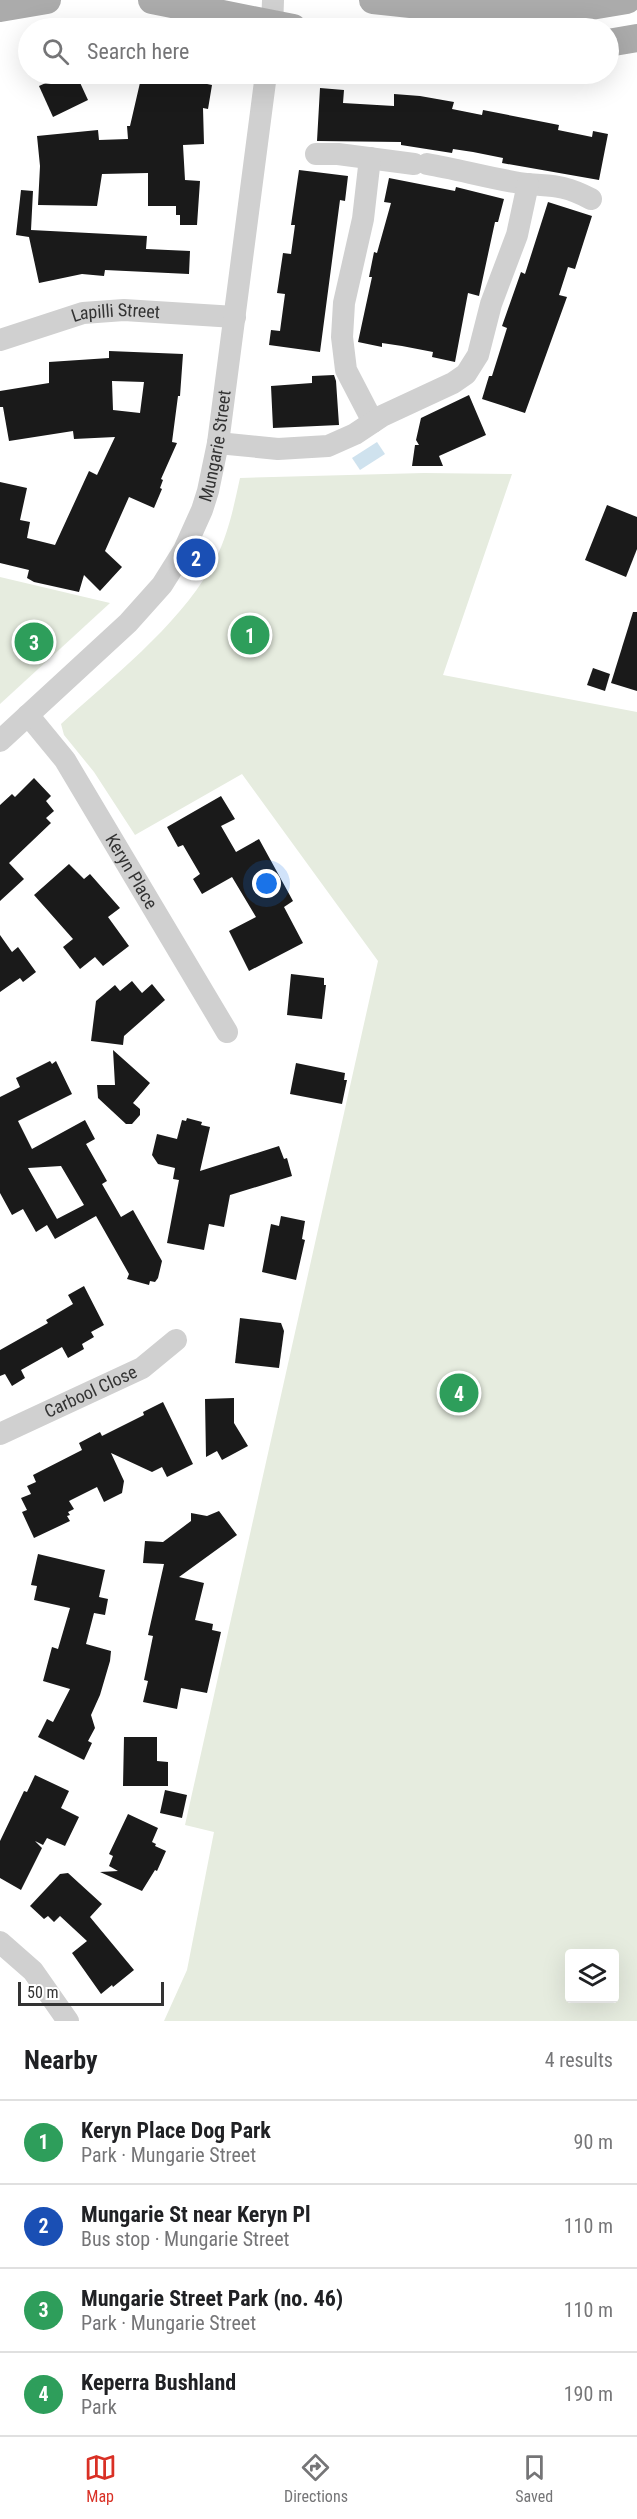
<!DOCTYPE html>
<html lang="en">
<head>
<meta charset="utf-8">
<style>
	:root { --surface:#fff; --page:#f6f6f6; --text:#202124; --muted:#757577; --line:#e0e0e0; --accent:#d93025 }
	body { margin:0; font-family:"Roboto Condensed",sans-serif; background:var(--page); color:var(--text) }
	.controls { position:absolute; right:18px; bottom:18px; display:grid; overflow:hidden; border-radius:6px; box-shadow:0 6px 24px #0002 }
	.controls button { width:54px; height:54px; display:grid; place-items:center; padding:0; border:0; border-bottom:2px solid var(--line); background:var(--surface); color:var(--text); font:30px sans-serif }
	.scale { position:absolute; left:18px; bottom:15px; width:146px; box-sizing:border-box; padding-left:6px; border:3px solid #333; border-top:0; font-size:16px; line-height:21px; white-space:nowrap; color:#333; -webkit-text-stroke:4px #fff; paint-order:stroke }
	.you { position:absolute; left:267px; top:884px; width:21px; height:21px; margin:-15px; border:4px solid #fff; border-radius:50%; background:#1a73e8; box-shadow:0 0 0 9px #1a73e833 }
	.badge { display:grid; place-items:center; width:39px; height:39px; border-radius:50%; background:var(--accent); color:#fff; font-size:20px; font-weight:700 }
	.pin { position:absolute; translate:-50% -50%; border:3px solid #fff; box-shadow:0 2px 6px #0006 }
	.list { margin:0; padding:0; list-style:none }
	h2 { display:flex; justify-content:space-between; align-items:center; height:78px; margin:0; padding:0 24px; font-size:26px }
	h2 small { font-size:20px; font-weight:400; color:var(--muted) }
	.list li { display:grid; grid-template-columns:39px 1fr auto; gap:18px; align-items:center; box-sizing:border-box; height:84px; padding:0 24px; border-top:2px solid var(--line) }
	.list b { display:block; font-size:22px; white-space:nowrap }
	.list p { margin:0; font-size:20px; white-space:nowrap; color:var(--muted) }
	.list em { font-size:20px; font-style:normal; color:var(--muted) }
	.icon { flex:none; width:33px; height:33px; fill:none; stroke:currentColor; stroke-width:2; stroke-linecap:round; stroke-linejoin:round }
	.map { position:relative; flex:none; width:637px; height:2021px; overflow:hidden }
	.search { position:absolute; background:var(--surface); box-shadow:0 6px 24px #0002; left:18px; right:18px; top:18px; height:66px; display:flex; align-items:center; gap:15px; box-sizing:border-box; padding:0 21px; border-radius:33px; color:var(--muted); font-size:22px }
	.sheet { height:414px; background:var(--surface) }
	nav { display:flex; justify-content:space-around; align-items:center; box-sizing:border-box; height:84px; border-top:2px solid var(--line); background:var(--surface); font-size:16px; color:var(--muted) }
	nav a { display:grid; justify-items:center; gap:3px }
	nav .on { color:var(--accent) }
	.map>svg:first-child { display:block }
</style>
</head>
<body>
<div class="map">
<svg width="637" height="2021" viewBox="0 0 637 2021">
	<rect width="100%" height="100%" fill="#fff"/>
	<g fill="#e6ecdf" fill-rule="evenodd">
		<path d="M 424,473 L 512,474 L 443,675 L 637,712 L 637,2021 L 164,2021 L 187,1970 L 214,1832 L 185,1825 L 378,961 L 242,774 L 135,835 L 94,772 L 64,735 L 61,724 C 110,679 177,627 210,569 C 227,541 233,510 240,478 ZM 570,1954 L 614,1954 L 614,1998 L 570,1998 Z"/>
		<polygon points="0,577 110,603 0,704"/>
	</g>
	<polygon fill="#cfe2ee" points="377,442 385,454 360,470 352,458"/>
	<g fill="#1a1a1a" fill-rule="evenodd">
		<polygon points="66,74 76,74 88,100 53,117 39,86"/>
		<polygon points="142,74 159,74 212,85 208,109 203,108 204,144 183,145 185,180 200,181 197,225 180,225 180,215 176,215 176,206 148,206 148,173 102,174 97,206 38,205 40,166 37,136 98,130 99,140 128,139 127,126 130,126"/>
		<polygon points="320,88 344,90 343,103 394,106 394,94 420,96 454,102 452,109 482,115 483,110 559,125 558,130 592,137 593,131 608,134 599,180 502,163 503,158 473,152 453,149 452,153 401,145 401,142 317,141"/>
		<polygon points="299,170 348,176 345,201 340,200 320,352 269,345 271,330 280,331 285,294 277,293 283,253 291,254 295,225 291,225"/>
		<polygon points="389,178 455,191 456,187 504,199 498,222 495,222 479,296 468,293 455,362 432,357 433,352 402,346 382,343 382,347 358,342 372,277 369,277 374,252 377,253 391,203 384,202"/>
		<polygon points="21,190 33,191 31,230 147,236 146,249 190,251 189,274 105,270 104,276 82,274 39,283 29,237 16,235"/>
		<polygon points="548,202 592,216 575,269 568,267 559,295 567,297 525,413 482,399 489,376 492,376 507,328 502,326 521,272 525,274"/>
		<path d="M 109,351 L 183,354 L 180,396 L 178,396 L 172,442 L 177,443 L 161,479 L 163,480 L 160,488 L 162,489 L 154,508 L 129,497 L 105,551 L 122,567 L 100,591 L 84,575 L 79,592 L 34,582 L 27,578 L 29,570 L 0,563 L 0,482 L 27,488 L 20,520 L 30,522 L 27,538 L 55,545 L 89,471 L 97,475 L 115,437 L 74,439 L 73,431 L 9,441 L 3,407 L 0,407 L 0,391 L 49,383 L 49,362 L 109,358 ZM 112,381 L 144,382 L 140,413 L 113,410 Z"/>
		<polygon points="334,375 336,381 339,425 273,428 271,386 312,383 312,376"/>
		<polygon points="469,395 486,435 439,456 443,466 412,466 415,445 419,445 416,440 421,418"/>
		<polygon points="607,505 637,517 637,549 626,577 585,560"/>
		<polygon points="633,612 637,612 637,691 611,683"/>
		<polygon points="593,668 610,674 605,691 587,685"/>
		<polygon points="34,778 51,796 46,801 54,811 46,818 51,823 9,863 24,879 0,901 0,805 12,794 15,797"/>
		<polygon points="221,796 235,819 221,826 236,852 259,839 293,901 284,907 303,943 249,971 229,931 256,917 232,877 202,894 193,879 200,874 183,845 178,847 167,827"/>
		<polygon points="69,864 84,879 90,874 120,908 108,917 129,946 103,966 95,957 80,969 63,947 73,939 34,895"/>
		<polygon points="0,935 12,952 18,947 36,972 23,982 20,978 0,992"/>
		<polygon points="291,974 324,978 324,985 326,985 322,1019 287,1015"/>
		<polygon points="132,981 142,993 152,984 165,1000 124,1036 123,1045 91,1041 96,1001 115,985 120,991"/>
		<polygon points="113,1050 150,1083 133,1103 140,1109 140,1115 132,1124 126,1124 98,1098 97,1085 115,1085"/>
		<path d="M 50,1061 L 52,1064 L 56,1061 L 72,1094 L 18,1121 L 32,1149 L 85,1120 L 95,1139 L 86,1144 L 107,1181 L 102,1184 L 121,1217 L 133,1210 L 162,1261 L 158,1278 L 155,1282 L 150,1281 L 149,1285 L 127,1279 L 129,1274 L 96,1216 L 55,1239 L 47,1225 L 36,1232 L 23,1209 L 12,1215 L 0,1193 L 0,1097 L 20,1087 L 16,1078 ZM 61,1166 L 84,1205 L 55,1220 L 57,1219 L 28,1168 Z"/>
		<polygon points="296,1063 345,1073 344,1080 347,1080 342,1104 290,1094"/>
		<polygon points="187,1118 202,1122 201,1125 210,1127 200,1171 279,1146 284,1159 287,1158 292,1176 230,1195 224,1227 209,1224 204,1250 167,1243 179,1180 173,1179 175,1168 158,1164 152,1155 157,1134 177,1139 182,1120 186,1121"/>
		<polygon points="281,1216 305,1221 302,1239 305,1240 296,1280 262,1272 271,1224 279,1226"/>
		<polygon points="84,1286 104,1325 91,1332 94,1337 82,1344 84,1349 68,1358 62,1347 21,1370 25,1378 12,1386 5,1374 0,1376 0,1350 48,1323 46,1320 73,1304 68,1295"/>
		<polygon points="240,1318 281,1323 284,1331 279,1368 235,1363"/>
		<polygon points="234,1398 234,1423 248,1446 222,1460 217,1451 206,1457 205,1399"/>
		<polygon points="163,1402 193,1464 167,1477 162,1467 152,1472 111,1453 124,1481 122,1493 104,1502 97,1487 69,1501 74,1509 68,1512 70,1515 67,1516 70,1521 34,1538 22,1512 27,1510 21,1498 31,1494 27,1486 36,1482 33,1475 82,1450 79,1443 100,1432 102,1436 144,1415 143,1412"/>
		<polygon points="219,1511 237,1535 179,1577 204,1583 195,1620 213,1624 212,1630 221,1632 207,1693 181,1688 177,1709 143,1702 148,1681 144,1680 153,1636 148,1635 164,1564 143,1563 145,1541 163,1542 191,1521 191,1513 207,1516"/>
		<polygon points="38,1554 105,1570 99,1597 108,1599 105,1615 94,1613 86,1644 111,1651 110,1661 100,1695 91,1715 95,1728 88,1741 92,1743 84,1760 38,1737 47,1719 53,1722 70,1689 43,1681 52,1647 58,1649 70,1608 34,1600 37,1586 31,1585"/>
		<polygon points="124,1737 157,1737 157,1761 168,1762 168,1786 123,1786"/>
		<polygon points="35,1775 69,1791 61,1808 79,1817 65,1846 47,1838 43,1845 35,1841 42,1848 21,1890 0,1878 0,1841 24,1791 27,1792"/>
		<polygon points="165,1790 187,1795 182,1818 160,1813"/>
		<polygon points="128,1814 158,1828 152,1842 156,1844 155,1846 166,1851 157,1871 155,1870 142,1891 100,1872 118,1871 109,1866 113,1856 109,1854"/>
		<polygon points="68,1873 102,1904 90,1917 134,1970 113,1987 112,1985 101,1994 72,1953 87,1941 60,1916 54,1922 48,1916 44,1919 30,1906 60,1874"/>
	</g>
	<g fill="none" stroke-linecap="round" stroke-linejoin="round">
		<g stroke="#d0d0d0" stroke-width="22">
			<polyline points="272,28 273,0"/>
			<polyline points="316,154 338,154 414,164"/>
			<polyline points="370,158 363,219 344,303 342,337 346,370 373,422"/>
			<path d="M 427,164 C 456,169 485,177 514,182 C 547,188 557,181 591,199"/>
			<path id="s1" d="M 0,340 L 83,313 L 124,310 L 235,317"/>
			<polyline points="218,443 278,449 328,446 355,434 382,416 453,383 466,374 478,355 491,304 517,235 528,184"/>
			<path id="s2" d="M 28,715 L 65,760 L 227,1032"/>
			<path id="s3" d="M 0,741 L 128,623 L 162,585 L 184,550 L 202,510 L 208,491 L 218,443 L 266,74"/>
			<path id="s4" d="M 0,1434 L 142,1368 L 176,1340"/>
			<polyline points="0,1942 33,1971 68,2021"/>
		</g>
		<g stroke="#ababab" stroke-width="28">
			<polyline points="152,0 293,28"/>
			<polyline points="373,0 467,10 573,9 627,0"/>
			<polyline points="0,8 47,0"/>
			<polyline points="608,43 637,38"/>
		</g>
	</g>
	<g text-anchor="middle" stroke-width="6" stroke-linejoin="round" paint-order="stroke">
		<g font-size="18" fill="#333" stroke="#fff">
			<text dy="6" stroke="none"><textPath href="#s1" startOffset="120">Lapilli Street</textPath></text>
			<text dy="6" stroke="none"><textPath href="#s3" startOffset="376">Mungarie Street</textPath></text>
			<text dy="6" stroke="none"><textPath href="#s2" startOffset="188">Keryn Place</textPath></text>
			<text dy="6" stroke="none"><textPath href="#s4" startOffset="100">Carbool Close</textPath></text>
		</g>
	</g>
</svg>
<div class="controls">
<button><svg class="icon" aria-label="layers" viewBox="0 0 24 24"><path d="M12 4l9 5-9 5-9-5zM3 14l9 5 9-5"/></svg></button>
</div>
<div class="scale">50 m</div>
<div class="you"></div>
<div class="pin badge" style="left:250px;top:635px;background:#2e9e5b">1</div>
<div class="pin badge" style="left:196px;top:558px;background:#1a4fb4">2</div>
<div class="pin badge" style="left:34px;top:642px;background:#2e9e5b">3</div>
<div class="pin badge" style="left:459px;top:1393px;background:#2e9e5b">4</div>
<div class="search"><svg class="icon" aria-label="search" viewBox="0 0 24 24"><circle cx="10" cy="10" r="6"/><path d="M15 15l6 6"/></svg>Search here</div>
</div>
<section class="sheet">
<h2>Nearby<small>4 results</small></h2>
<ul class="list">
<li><span class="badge" style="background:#2e9e5b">1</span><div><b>Keryn Place Dog Park</b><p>Park · Mungarie Street</p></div><em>90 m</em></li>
<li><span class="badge" style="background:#1a4fb4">2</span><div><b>Mungarie St near Keryn Pl</b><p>Bus stop · Mungarie Street</p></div><em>110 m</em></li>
<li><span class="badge" style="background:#2e9e5b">3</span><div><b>Mungarie Street Park (no. 46)</b><p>Park · Mungarie Street</p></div><em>110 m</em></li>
<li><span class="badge" style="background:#2e9e5b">4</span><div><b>Keperra Bushland</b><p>Park</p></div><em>190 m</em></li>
</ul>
</section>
<nav>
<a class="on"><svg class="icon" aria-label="map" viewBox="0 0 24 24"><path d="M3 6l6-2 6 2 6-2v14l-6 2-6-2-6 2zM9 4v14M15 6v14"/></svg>Map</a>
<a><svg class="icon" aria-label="directions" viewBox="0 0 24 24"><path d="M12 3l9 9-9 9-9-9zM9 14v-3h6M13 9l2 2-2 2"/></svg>Directions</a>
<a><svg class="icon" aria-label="saved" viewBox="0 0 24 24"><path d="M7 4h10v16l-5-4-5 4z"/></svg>Saved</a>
</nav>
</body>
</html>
